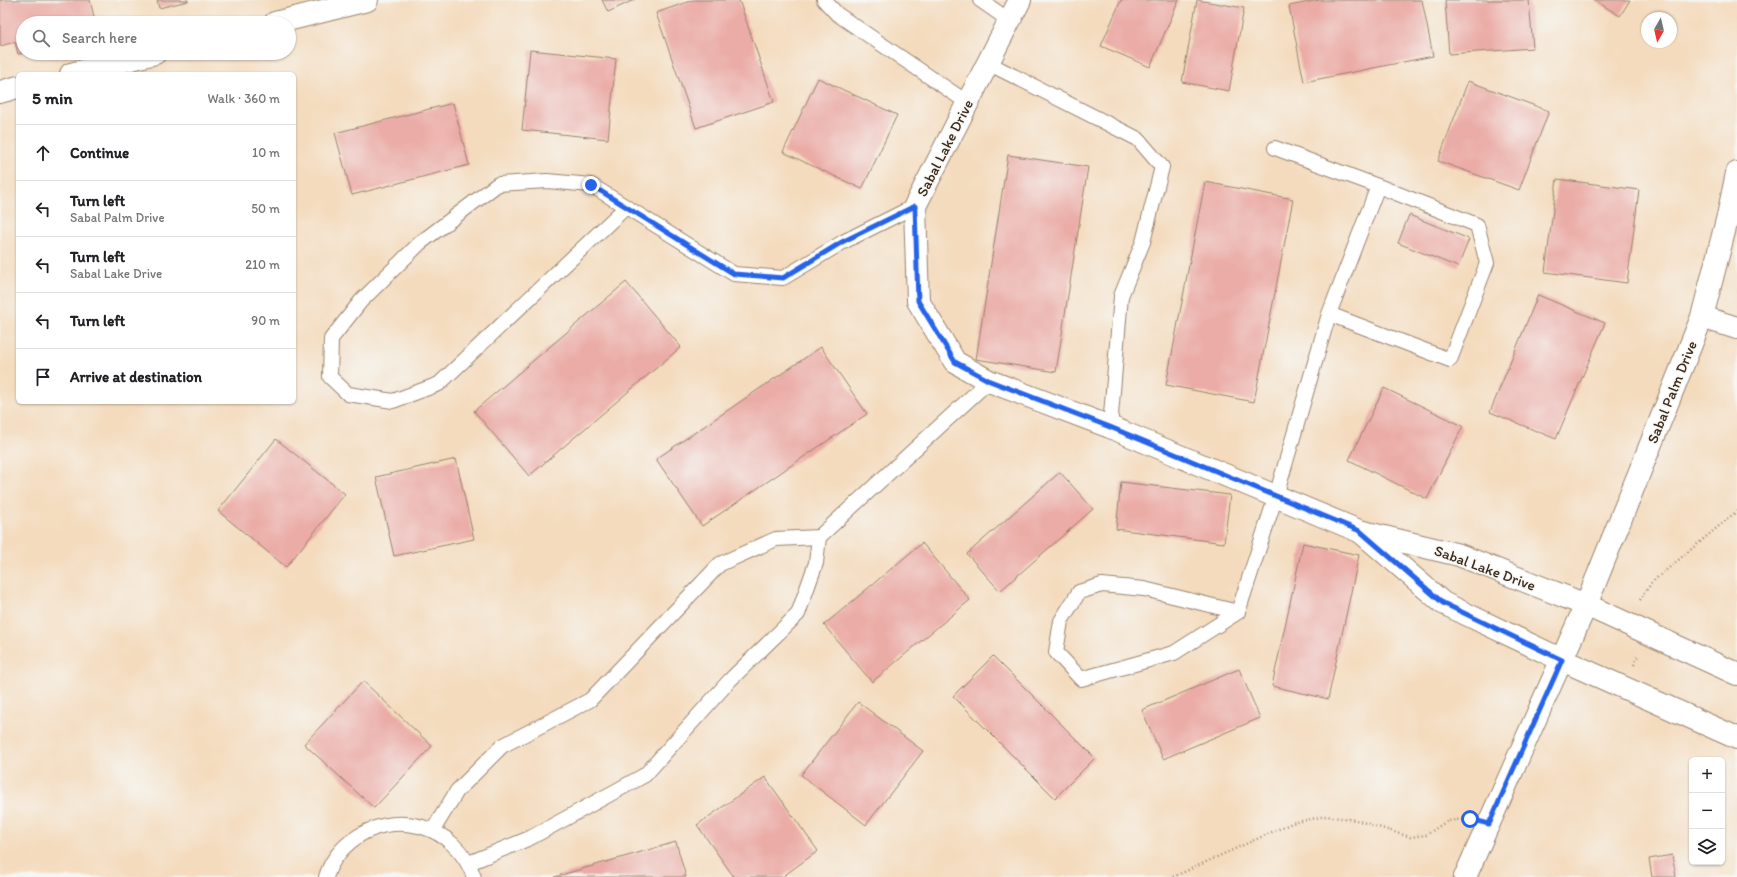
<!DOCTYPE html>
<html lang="en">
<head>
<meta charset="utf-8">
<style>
	:root { --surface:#fff; --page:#f6f6f6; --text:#202124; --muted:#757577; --line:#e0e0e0 }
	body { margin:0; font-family:Itim,sans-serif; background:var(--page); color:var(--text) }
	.controls { position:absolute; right:12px; bottom:12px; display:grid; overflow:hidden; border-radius:6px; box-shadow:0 1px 3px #0004 }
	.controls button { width:36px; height:36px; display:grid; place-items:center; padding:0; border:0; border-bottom:1px solid var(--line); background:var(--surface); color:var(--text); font:20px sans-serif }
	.compass { position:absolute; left:1641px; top:12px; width:36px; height:36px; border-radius:50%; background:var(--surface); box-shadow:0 1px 3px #0004; rotate:188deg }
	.stop { position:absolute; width:12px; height:12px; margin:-9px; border:3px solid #2563eb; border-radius:50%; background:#fff }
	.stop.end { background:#2563eb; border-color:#fff; box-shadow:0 1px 4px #0008 }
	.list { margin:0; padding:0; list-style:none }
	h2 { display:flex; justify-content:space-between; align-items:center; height:52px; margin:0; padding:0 16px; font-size:17px }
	h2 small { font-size:13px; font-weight:400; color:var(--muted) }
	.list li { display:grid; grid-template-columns:26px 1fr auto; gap:12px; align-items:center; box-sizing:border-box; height:56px; padding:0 16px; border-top:1px solid var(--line) }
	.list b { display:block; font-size:15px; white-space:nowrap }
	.list p { margin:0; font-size:13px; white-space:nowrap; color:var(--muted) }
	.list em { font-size:13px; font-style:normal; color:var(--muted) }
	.icon { flex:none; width:22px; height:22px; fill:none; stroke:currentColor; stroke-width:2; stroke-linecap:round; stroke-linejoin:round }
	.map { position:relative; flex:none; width:1737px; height:877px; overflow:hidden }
	.search { position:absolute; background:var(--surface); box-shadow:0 1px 3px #0004; left:16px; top:16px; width:280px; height:44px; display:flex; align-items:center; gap:10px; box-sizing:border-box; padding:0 14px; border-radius:22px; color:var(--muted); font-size:15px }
	.panel { position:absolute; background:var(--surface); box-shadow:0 1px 3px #0004; left:16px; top:72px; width:280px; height:332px; border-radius:6px }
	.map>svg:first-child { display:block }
</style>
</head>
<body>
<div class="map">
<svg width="1737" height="877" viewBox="0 0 1737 877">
	<rect width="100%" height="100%" fill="#f6f6f2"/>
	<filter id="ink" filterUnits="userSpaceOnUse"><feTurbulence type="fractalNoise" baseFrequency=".025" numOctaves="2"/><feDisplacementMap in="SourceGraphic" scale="8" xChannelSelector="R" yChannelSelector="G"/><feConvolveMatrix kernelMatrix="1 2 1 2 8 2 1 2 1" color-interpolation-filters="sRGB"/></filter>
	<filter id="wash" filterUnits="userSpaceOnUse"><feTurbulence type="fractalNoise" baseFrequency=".012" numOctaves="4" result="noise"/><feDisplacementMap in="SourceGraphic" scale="16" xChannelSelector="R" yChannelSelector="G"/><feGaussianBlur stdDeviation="0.9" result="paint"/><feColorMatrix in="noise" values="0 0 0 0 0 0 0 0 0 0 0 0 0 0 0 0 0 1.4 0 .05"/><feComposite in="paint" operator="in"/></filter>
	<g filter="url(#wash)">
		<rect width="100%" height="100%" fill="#f4dbbe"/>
		<g id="blocks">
			<g fill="#ebaba6">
				<polygon points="0,0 90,0 95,21 82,23 23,23 23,53 18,54 15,42 0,46"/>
				<polygon points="157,0 188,0 188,1 159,8"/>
				<polygon points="602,0 634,0 608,12"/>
				<polygon points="693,0 739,0 774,102 696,128 656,13"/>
				<polygon points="1121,0 1179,0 1150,67 1101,46"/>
				<polygon points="1197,0 1244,8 1229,91 1182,82"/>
				<polygon points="1319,0 1422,0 1433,56 1304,82 1289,6"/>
				<polygon points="1445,0 1529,0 1533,48 1449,54"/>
				<polygon points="1594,0 1630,0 1620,16"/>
				<polygon points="530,50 616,59 608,139 522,130"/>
				<polygon points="818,78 897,115 862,189 783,152"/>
				<polygon points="1468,81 1549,111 1519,190 1438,161"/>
				<polygon points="453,103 469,165 352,195 335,133"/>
				<polygon points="1008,155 1088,167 1056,372 976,359"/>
				<polygon points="1557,179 1639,190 1627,283 1545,272"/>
				<polygon points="1205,182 1293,199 1254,402 1166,385"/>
				<polygon points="1409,215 1469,239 1458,267 1398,243"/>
				<polygon points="626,282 681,347 529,476 474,411"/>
				<polygon points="1538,295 1605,323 1556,439 1490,412"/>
				<polygon points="821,347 867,414 702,526 656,459"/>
				<polygon points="1384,388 1463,426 1427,499 1349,460"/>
				<polygon points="276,439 345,494 286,567 218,511"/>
				<polygon points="456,459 474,539 394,556 376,477"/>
				<polygon points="1060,472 1093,509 1000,591 967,554"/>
				<polygon points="1121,482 1230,495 1224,543 1116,529"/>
				<polygon points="922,543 970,600 872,682 824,625"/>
				<polygon points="1303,543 1359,555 1328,699 1272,686"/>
				<polygon points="993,656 1095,758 1055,798 953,696"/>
				<polygon points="1239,669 1260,718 1163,759 1142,710"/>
				<polygon points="363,681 432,746 374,808 304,744"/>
				<polygon points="858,702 923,751 866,825 801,775"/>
				<polygon points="765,777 818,851 782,877 734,877 697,825"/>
				<polygon points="676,842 686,877 554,877"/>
				<polygon points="1672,855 1676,877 1652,877 1649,859"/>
			</g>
		</g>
	</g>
	<g filter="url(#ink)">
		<use href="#blocks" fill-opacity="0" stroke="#98826e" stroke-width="1"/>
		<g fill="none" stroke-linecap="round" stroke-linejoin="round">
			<defs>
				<g id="service">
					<polyline points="824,0 837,14 968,103"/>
					<polyline points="980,0 1010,21"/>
					<polyline points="988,63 1138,139 1162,167 1143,242 1121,296 1110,427"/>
					<polyline points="1275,148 1378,186"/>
					<polyline points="626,207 439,384 393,401 348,394 330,377 331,339 361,301 420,243 498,184 547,181 591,185 734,274 783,278 843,242 915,206"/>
					<polyline points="1238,612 1144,589 1102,585 1079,592 1061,621 1056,652 1081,679 1174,653 1238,612 1276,496 1329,314 1378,186 1477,225 1487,263 1450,360 1329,314"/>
					<polyline points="433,830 457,791 502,746 590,700 720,564 776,539 819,537 989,381"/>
					<polyline points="469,863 530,838 645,775 730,680 798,614 816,563 819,537"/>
					<path d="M 326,877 C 330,864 339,851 350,842 C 393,807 455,824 474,877"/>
				</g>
				<g id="minor">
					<polyline points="1020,0 915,206 918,301 955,362 989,381 1110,427 1359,531 1459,555 1586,605"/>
					<polyline points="275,23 367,0"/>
					<polyline points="71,74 155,53"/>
					<polyline points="0,92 18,87"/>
					<polyline points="1702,317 1737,328"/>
					<polyline points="1362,533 1443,603 1562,660"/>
				</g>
				<g id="tertiary">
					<polyline points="1586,605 1737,674"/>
					<polyline points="1562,660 1737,738"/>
					<polyline points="1465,877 1586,605 1702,317 1728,216 1737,173"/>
				</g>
			</defs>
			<use href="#service" stroke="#98826e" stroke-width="16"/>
			<use href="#minor" stroke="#98826e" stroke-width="24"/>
			<use href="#tertiary" stroke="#98826e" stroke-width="24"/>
			<g stroke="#98826e" stroke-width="2.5" stroke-dasharray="1 3" stroke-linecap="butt">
				<polyline points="1640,600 1652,582 1737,511"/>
				<polyline points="1634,665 1638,655"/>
				<polyline points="1173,877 1292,823 1326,816 1356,820 1410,837 1426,835 1447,821 1465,819"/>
			</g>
			<use href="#service" stroke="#fff" stroke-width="14"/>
			<use href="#minor" stroke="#fff" stroke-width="22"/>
			<use href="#tertiary" stroke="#fff" stroke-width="22"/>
		</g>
	</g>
	<g fill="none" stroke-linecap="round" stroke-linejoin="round" filter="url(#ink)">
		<polyline stroke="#2563eb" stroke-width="5" points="591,185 734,274 783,278 842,242 915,206 918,301 955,362 990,381 1110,427 1360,531 1443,603 1562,660 1489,824 1470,819"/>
	</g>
	<g text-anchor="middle" stroke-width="3" stroke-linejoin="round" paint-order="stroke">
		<g font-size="15" fill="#3b2a1e" stroke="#f6f6f2">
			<text transform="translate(945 148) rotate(-63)" y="5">Sabal Lake Drive</text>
			<text transform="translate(1672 392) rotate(-68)" y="5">Sabal Palm Drive</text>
			<text transform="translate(1485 568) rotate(20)" y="5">Sabal Lake Drive</text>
		</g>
	</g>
</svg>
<div class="controls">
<button>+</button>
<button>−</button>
<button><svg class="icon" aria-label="layers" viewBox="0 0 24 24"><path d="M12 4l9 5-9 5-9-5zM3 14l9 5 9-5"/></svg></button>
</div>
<svg class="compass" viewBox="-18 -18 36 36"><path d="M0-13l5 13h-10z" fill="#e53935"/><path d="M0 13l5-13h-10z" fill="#757577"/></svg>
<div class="stop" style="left:1470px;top:819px"></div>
<div class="stop end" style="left:591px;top:185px"></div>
<div class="search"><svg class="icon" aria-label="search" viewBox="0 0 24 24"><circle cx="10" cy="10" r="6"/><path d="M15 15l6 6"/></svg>Search here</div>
<section class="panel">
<h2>5 min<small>Walk · 360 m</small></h2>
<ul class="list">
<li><svg class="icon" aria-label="ahead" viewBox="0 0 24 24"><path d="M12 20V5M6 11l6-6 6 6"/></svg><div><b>Continue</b></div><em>10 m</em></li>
<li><svg class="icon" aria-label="left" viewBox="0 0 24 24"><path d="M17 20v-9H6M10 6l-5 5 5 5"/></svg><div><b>Turn left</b><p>Sabal Palm Drive</p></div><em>50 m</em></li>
<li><svg class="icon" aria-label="left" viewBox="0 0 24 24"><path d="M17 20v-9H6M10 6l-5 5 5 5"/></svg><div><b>Turn left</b><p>Sabal Lake Drive</p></div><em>210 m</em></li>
<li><svg class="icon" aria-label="left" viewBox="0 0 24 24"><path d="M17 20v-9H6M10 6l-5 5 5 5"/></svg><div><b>Turn left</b></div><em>90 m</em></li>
<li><svg class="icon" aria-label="arrive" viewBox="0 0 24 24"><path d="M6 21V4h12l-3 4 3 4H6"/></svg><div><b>Arrive at destination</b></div></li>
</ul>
</section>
</div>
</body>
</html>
